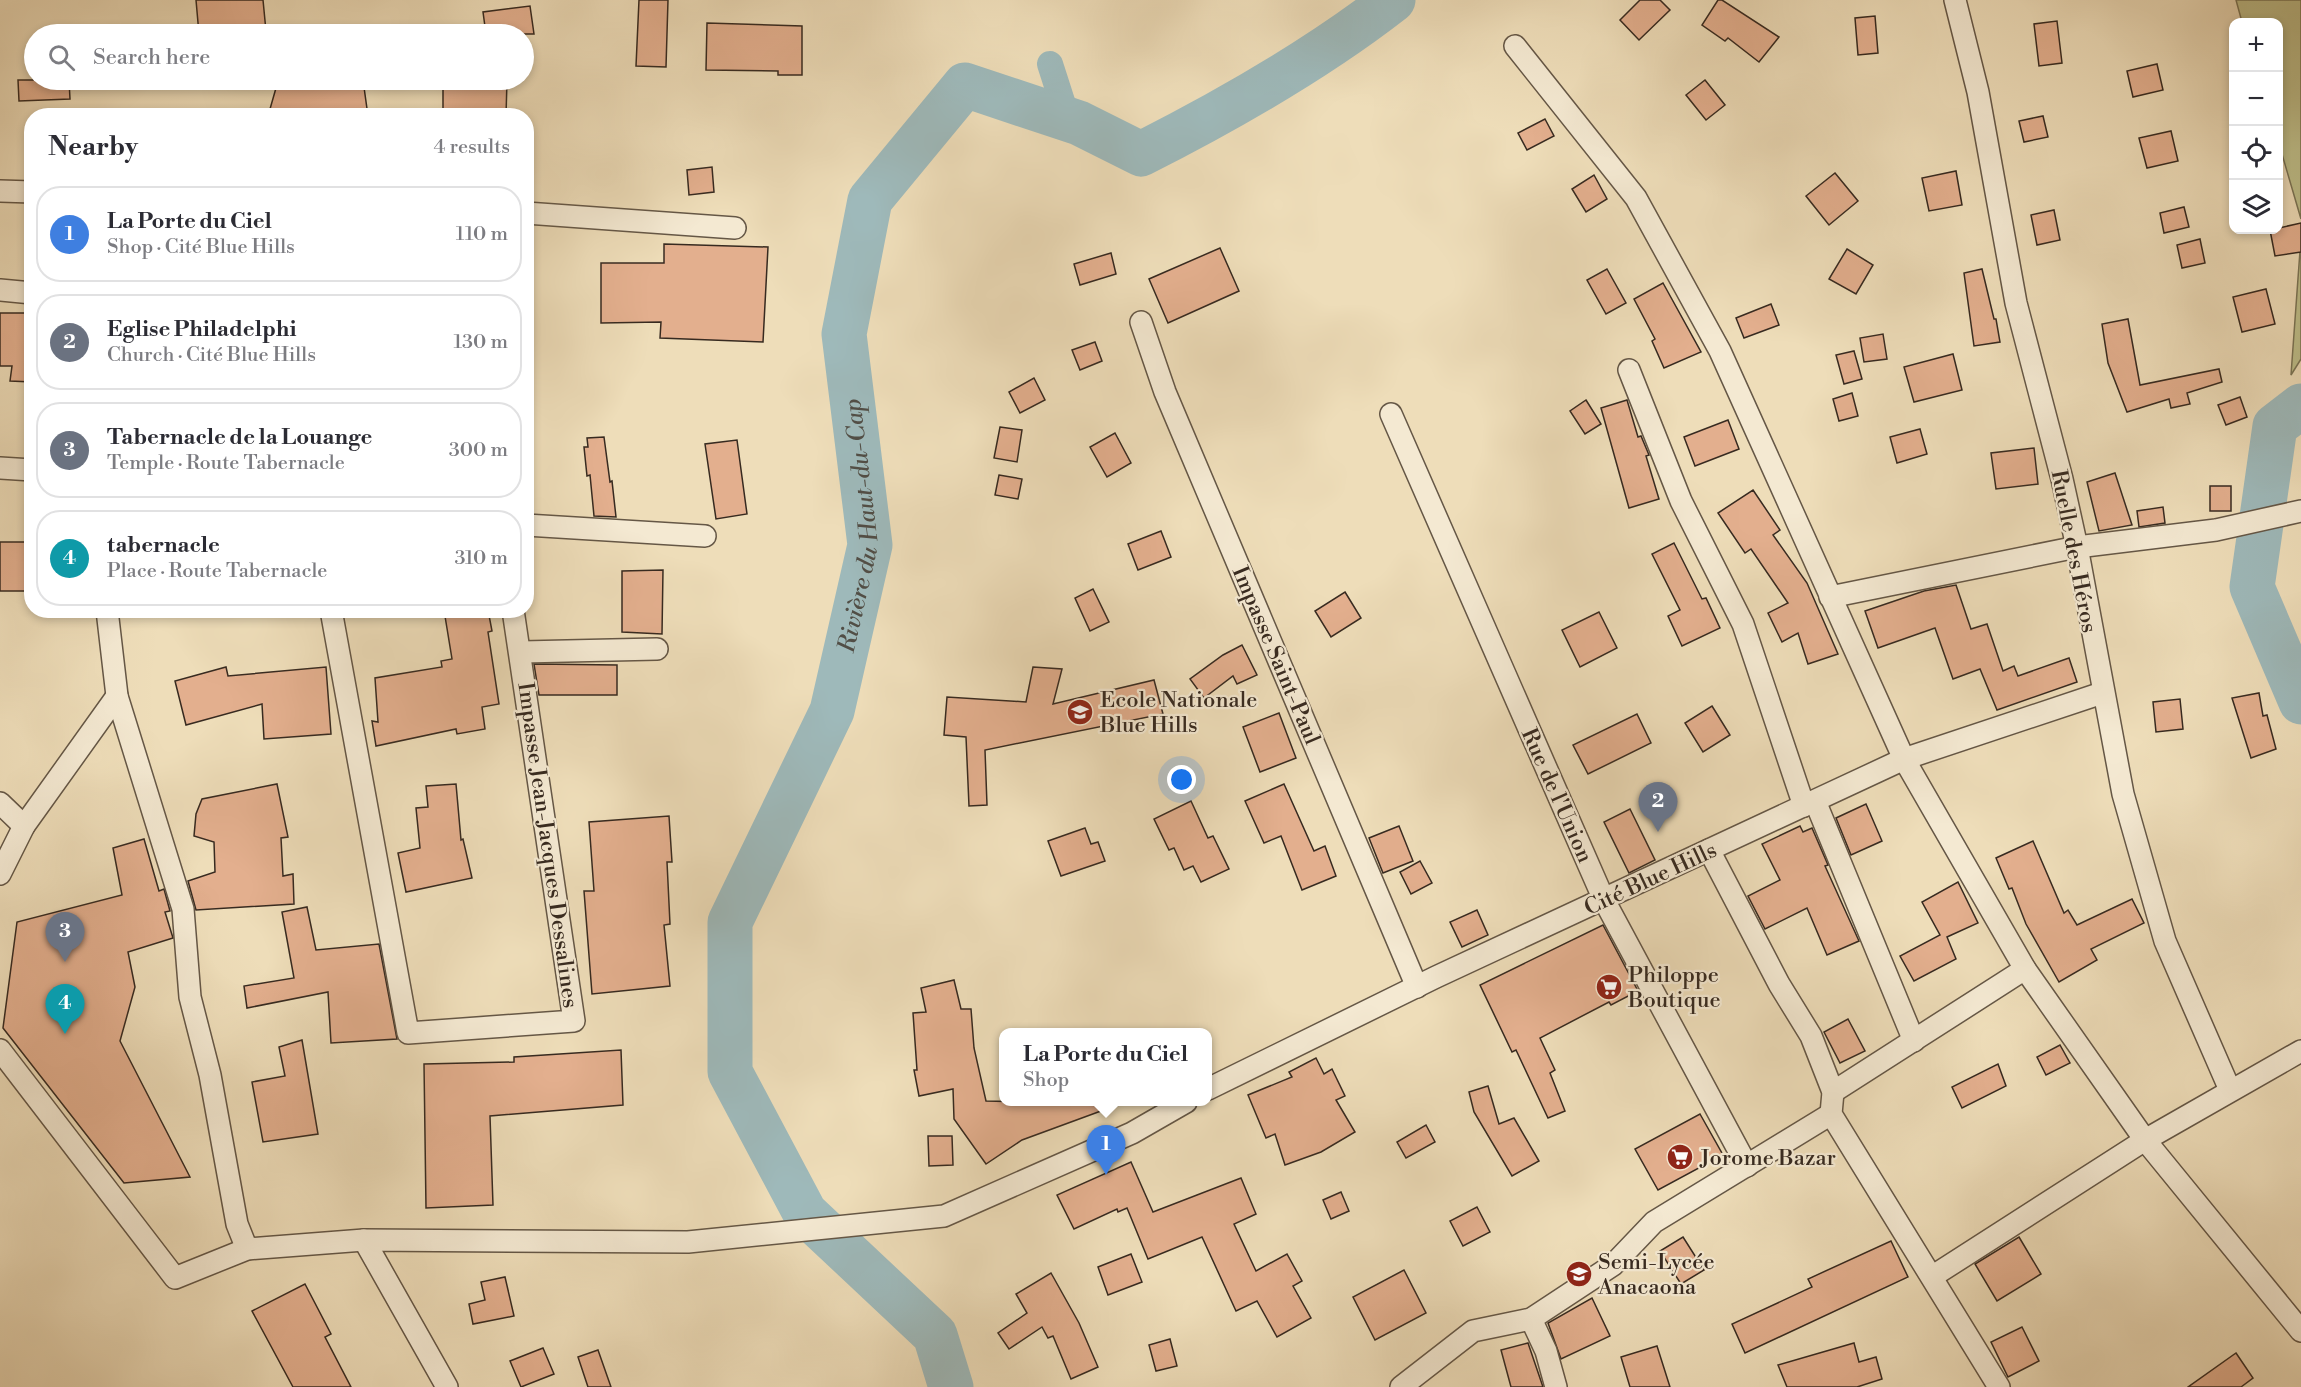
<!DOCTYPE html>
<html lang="en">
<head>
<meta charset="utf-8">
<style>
	:root { --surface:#fff; --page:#f7f7f7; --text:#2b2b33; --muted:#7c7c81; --line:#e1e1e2; --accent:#2563eb }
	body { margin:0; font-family:"Libre Bodoni",serif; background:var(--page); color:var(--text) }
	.controls { position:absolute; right:18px; top:18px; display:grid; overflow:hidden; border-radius:12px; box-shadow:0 3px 9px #0003 }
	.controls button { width:54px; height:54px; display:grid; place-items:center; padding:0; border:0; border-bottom:2px solid var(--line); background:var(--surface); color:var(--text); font:30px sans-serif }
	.you { position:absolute; left:1182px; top:780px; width:21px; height:21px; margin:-15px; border:4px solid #fff; border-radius:50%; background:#1a73e8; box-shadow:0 0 0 9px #1a73e833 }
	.badge { display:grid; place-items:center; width:39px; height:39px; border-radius:50%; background:var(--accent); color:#fff; font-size:20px; font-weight:700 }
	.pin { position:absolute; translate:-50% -50px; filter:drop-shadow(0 2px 3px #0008) }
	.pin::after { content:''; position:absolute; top:32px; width:21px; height:18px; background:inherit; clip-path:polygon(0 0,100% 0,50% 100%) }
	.popup { position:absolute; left:999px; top:1028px; width:213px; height:78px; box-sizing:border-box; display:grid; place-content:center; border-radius:12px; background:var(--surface); filter:drop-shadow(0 2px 4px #0005); font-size:20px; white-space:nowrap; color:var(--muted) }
	.popup b { font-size:22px; color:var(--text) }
	.popup::after { content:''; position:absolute; left:50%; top:100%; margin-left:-12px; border:12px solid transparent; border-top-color:var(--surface) }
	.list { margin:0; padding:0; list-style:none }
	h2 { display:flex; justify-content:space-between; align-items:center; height:78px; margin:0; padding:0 24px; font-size:26px }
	h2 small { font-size:20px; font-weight:400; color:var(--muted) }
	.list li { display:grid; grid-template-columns:39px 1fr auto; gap:18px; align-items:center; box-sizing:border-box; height:96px; margin:0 12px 12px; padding:0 12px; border:2px solid var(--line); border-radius:24px }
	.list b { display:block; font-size:22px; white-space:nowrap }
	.list p { margin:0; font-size:20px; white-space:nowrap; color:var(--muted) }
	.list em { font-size:20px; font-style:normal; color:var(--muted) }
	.icon { flex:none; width:33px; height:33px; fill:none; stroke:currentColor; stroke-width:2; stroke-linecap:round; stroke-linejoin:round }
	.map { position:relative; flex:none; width:2301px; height:1387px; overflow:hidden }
	.search { position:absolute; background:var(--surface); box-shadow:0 3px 9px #0003; left:24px; top:24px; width:510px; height:66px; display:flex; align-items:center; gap:15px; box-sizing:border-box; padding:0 21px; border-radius:33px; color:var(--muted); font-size:22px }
	.panel { position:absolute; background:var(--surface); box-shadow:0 3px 9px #0003; left:24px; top:108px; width:510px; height:510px; border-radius:24px }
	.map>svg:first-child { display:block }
</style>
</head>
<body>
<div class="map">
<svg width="2301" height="1387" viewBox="0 0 2301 1387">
	<rect width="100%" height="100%" fill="#eeddb9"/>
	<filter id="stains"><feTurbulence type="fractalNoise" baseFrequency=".00333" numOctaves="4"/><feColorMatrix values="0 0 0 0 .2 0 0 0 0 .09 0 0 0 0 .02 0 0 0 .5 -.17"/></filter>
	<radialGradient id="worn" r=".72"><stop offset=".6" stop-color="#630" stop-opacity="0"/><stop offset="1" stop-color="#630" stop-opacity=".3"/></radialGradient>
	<g fill="#bebf8b" stroke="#7a7456" stroke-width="1.5">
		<polygon points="2236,0 2301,0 2301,219 2279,144 2278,22 2242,22"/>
		<polygon points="2301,237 2301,359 2291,375"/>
	</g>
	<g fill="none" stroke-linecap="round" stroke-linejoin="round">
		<polyline stroke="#9eb9ba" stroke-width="26" points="1050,64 1068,120"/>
		<g stroke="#9eb9ba" stroke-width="45">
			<polyline points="2301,406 2275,426 2252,587 2301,702"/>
			<path id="s1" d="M 951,1387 L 935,1335 L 805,1213 L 730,1072 L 730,922 L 832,711 L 870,545 L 844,334 L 870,200 L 965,85 L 1079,123 L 1141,154 C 1228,110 1316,60 1393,0"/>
		</g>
	</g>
	<g fill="#e3af8e" stroke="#372a20" stroke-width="1.5">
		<polygon points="196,0 263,0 266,31 199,34"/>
		<polygon points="639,0 668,0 666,67 636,66"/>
		<polygon points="1640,0 1660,0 1670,10 1639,40 1620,20"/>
		<polygon points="1718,0 1722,0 1779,37 1759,62 1728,38 1725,41 1702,25"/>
		<polygon points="530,6 534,34 486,34 483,12"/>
		<polygon points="1875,16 1878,53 1858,55 1855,18"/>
		<polygon points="2057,21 2062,63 2039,66 2034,24"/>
		<polygon points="707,23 802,26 802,75 778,75 778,71 706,70"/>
		<polygon points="2157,64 2163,90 2133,97 2127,71"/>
		<polygon points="18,80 69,80 70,99 19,101"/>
		<polygon points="286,80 321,80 331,83 363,80 368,116 268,116 276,88"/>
		<polygon points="443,80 507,80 506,116 443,116"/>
		<polygon points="1705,80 1725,105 1706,120 1686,95"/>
		<polygon points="2043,116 2048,137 2024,142 2019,121"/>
		<polygon points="1545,119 1554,136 1527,150 1518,133"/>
		<polygon points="2171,131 2178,161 2147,168 2139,138"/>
		<polygon points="712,167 714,192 689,195 687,170"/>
		<polygon points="1956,171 1962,205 1929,211 1922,178"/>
		<polygon points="1835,173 1858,201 1829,225 1806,196"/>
		<polygon points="1594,175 1607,199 1586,212 1572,189"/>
		<polygon points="2184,207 2189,227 2164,233 2160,213"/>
		<polygon points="2054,210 2060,240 2037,245 2031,215"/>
		<polygon points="2301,223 2301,252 2275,256 2270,230"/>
		<polygon points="2200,239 2205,263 2182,268 2177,245"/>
		<polygon points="664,244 768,247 763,342 660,338 661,322 601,323 601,263 664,263"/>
		<polygon points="1220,248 1239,291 1168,323 1149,279"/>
		<polygon points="1847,249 1873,265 1856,294 1829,279"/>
		<polygon points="1111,253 1116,274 1080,285 1074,264"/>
		<polygon points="1607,269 1626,303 1606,314 1587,280"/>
		<polygon points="1982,269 1994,319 1996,319 2000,342 1974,346 1964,273"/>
		<polygon points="1663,283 1701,352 1664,368 1652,341 1655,339 1634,299"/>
		<polygon points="2266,289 2275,324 2242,332 2233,297"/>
		<polygon points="1771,304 1779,325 1744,338 1736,318"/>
		<polygon points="0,313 32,313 32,382 10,381 12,366 0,366"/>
		<polygon points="2128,319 2140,385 2219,369 2222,382 2187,393 2190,404 2171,408 2169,399 2127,412 2108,363 2102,324"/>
		<polygon points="1883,334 1887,359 1864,362 1860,338"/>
		<polygon points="1095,342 1102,361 1080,370 1072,350"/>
		<polygon points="1854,351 1862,379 1844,384 1836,355"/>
		<polygon points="1953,354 1962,390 1914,402 1904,367"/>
		<polygon points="1034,378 1045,400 1020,413 1009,392"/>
		<polygon points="1852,393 1858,416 1839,421 1833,399"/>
		<polygon points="2240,397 2247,417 2226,425 2218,405"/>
		<polygon points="1586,400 1601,424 1585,434 1570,411"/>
		<polygon points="1627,400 1638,437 1641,436 1649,455 1646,456 1659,499 1629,508 1601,408"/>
		<polygon points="1728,420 1739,449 1695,466 1684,437"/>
		<polygon points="1000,427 1022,430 1017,462 994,458"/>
		<polygon points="1920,429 1927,454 1897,463 1890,437"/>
		<polygon points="1115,433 1131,463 1107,477 1090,447"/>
		<polygon points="604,437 610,482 612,481 616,517 594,516 590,475 587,476 584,447 588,447 587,438"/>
		<polygon points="737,440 747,514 716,519 705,444"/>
		<polygon points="2034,448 2038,484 1996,489 1991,453"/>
		<polygon points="2115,473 2132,525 2099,531 2087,482"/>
		<polygon points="999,475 1022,479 1018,499 995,495"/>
		<rect x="2210" y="486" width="21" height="25"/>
		<polygon points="1753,490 1780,530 1773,535 1807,583 1838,654 1808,664 1798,633 1782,642 1768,613 1788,603 1751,549 1745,553 1718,513"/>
		<polygon points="2163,507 2165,523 2139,527 2137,511"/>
		<polygon points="1161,531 1171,557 1138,570 1128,544"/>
		<rect x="0" y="542" width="32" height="49"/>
		<polygon points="1674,543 1702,599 1706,598 1720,628 1682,646 1668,616 1680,610 1652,554"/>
		<polygon points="663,570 662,634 622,632 622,571"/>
		<polygon points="1956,585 1971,629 1987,624 2003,671 2014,666 2018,676 2069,658 2077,682 1997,710 1980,669 1953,679 1935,628 1878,648 1865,611 1924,591"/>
		<polygon points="1093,589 1109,622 1090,631 1075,598"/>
		<polygon points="1345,592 1361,618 1331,637 1315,611"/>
		<polygon points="444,610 488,610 492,631 488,632 499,704 482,707 485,729 457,734 456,729 376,746 372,721 378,722 375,678 442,667 441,661 452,659"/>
		<polygon points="1599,612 1617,648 1580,667 1562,630"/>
		<polygon points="1242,645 1257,675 1237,684 1233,676 1204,698 1190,679 1223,655"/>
		<polygon points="534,664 617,665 617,695 539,695"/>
		<polygon points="226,667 228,676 326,667 331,734 264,739 262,704 186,725 175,681"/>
		<polygon points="1033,667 1062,669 1053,704 1154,680 1163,714 985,750 987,805 969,806 966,737 944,735 947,697 1026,702"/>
		<polygon points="2259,693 2263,716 2267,715 2276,749 2251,758 2232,698"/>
		<polygon points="2180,699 2183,729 2156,732 2153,702"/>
		<polygon points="1712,706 1730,735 1703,752 1685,723"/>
		<polygon points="1279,713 1296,758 1260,772 1243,727"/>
		<polygon points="1637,714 1651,743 1588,774 1573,745"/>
		<polygon points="277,784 288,837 281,838 283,876 293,874 294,904 196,910 188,881 215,872 214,842 194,836 196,814 202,799"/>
		<polygon points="456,784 461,840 463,839 472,878 406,892 398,853 420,848 416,808 428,807 426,786"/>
		<polygon points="1284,784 1314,851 1325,846 1336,876 1302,890 1281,836 1264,843 1245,801"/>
		<polygon points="1191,801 1208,838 1213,836 1229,869 1201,882 1193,866 1184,870 1174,848 1169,850 1154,819"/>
		<polygon points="1866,804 1882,841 1851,855 1836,818"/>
		<polygon points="1630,809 1655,860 1629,873 1604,822"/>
		<polygon points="669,816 672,862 667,862 670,924 664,925 670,986 592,994 584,891 594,891 589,822"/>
		<polygon points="1399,826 1413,861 1383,873 1369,838"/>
		<polygon points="1800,826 1803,832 1812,828 1828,865 1825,866 1859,941 1827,955 1807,908 1765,929 1748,896 1780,880 1762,844"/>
		<polygon points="1085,828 1091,844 1098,842 1105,861 1061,876 1048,841"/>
		<polygon points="144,839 159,891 164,889 170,911 165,912 173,938 128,952 135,987 120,1041 190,1177 124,1183 3,1028 17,922 122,895 113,848"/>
		<polygon points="2033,841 2064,913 2068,910 2077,925 2132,899 2144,923 2091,949 2097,960 2059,982 2026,924 2012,888 2009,889 1996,858"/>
		<polygon points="1420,861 1432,883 1411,894 1400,872"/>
		<polygon points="1958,882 1978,923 1947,937 1956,959 1914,981 1900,956 1940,935 1922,902"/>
		<polygon points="307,907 316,950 379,944 397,1039 331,1043 328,992 247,1008 244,986 294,978 282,912"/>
		<polygon points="1477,910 1488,935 1462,947 1450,922"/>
		<polygon points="1603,925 1638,991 1611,1005 1609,1002 1540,1038 1555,1070 1550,1073 1565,1111 1548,1118 1516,1050 1512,1052 1480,985"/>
		<polygon points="954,980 961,1009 971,1009 974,1048 986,1101 1120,1104 1022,1140 986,1164 954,1119 953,1089 919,1096 914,1070 917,1070 913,1013 926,1012 921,988"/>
		<polygon points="1848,1019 1865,1051 1840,1063 1824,1032"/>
		<polygon points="302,1040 318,1134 263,1142 252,1082 285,1076 279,1047"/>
		<polygon points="2060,1045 2070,1063 2046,1075 2037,1057"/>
		<polygon points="621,1050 623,1105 490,1116 493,1205 426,1208 424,1064 514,1062 514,1057"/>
		<polygon points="1316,1058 1324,1074 1332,1069 1345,1096 1336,1100 1355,1132 1321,1152 1285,1165 1275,1134 1266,1138 1248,1095 1292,1077 1289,1072"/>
		<polygon points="1998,1064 2006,1086 1962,1108 1952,1087"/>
		<polygon points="1488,1086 1499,1124 1514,1118 1539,1161 1512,1176 1474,1112 1469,1092"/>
		<polygon points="1700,1114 1723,1155 1658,1190 1635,1149"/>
		<polygon points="1426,1125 1435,1142 1406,1158 1397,1142"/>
		<polygon points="928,1136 952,1136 953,1165 929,1166"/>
		<polygon points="1131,1162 1153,1212 1241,1178 1256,1214 1234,1224 1256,1271 1287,1254 1302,1281 1293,1286 1311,1318 1277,1337 1257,1301 1236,1311 1202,1237 1148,1259 1127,1208 1118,1212 1117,1209 1074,1229 1057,1195"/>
		<polygon points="1341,1192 1349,1211 1331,1219 1323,1200"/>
		<polygon points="1477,1207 1490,1232 1463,1246 1450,1221"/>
		<polygon points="1683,1237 1704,1270 1681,1284 1660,1251"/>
		<polygon points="2019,1237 2041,1274 1997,1301 1975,1264"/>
		<polygon points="1891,1241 1908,1277 1745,1353 1732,1324 1812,1287 1808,1279"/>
		<polygon points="1131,1254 1142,1282 1108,1295 1098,1267"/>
		<polygon points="1404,1270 1426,1313 1375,1340 1353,1297"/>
		<polygon points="1051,1273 1079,1323 1098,1367 1071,1379 1053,1336 1048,1338 1042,1327 1009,1349 998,1333 1027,1313 1016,1294"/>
		<polygon points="505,1277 514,1316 473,1324 469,1304 485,1300 481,1282"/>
		<polygon points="305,1284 331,1334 325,1337 351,1387 293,1387 252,1311"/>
		<polygon points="1592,1298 1610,1336 1561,1359 1548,1323"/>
		<polygon points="2022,1327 2039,1361 2008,1377 1991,1342"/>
		<polygon points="1170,1339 1177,1366 1156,1371 1149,1345"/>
		<polygon points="1528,1343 1543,1387 1511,1387 1501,1350"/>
		<polygon points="1854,1343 1859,1362 1876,1357 1882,1379 1857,1387 1787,1387 1778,1365"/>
		<polygon points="1657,1346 1670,1387 1630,1387 1621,1357"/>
		<polygon points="543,1348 554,1374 521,1387 510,1361"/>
		<polygon points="598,1350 611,1387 588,1387 578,1357"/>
		<polygon points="2236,1353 2253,1378 2241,1387 2188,1387"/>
	</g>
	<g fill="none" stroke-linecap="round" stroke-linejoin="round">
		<defs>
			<g id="minor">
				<polyline points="1955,0 1978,92 2016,303 2062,479 2077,547 2123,794 2165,941 2230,1090"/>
				<polyline points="1515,46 1636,198 1720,351 1904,759 2025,969 2145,1140 2301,1331"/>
				<polyline points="0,191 32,192"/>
				<polyline points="526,213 735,228"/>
				<polyline points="0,290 32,293"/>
				<polyline points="1141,322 1165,392 1417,987"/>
				<polyline points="1629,370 1681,501 1743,624 1804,806"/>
				<polyline points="1391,414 1604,900 1747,1166"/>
				<polyline points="0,468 32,470"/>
				<polyline points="526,525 705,536"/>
				<polyline points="1830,597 2077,547 2216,530 2301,511"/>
				<polyline points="107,610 117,696 183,909 190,997 210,1075 237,1224 247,1249"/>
				<polyline points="331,610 408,1033 574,1021 513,610"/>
				<polyline points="522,652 657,649"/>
				<polyline points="1815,801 1914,1041"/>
				<polyline points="0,803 24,826"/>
				<polyline points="1709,850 1779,984 1811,1036 1833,1092 1831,1114 1999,1387"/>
				<polyline points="0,874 24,826 117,696"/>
				<polyline points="0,1050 175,1278 247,1249 364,1240 688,1242 944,1216 1132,1133 1186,1102"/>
				<polyline points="1208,1089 1436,977 1904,759 2102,693"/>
				<polyline points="1833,1092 2025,969"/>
				<polyline points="364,1240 447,1387"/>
				<polyline points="1933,1276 2145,1140 2301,1051"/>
				<polyline points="1531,1319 1546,1351 1556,1387"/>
				<polyline points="1401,1387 1473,1331 1531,1319 1613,1265 1654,1222 1831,1114"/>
			</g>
		</defs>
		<use href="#minor" stroke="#655746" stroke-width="24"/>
		<use href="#minor" stroke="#f4e9d2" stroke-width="21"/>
	</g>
	<defs>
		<symbol id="school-disc" viewBox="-11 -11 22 22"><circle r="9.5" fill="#8f2418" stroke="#f4e9d2"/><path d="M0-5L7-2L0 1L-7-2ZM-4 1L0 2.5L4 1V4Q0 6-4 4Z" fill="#fff"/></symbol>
		<symbol id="supermarket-disc" viewBox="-11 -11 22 22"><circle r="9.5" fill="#8f2418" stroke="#f4e9d2"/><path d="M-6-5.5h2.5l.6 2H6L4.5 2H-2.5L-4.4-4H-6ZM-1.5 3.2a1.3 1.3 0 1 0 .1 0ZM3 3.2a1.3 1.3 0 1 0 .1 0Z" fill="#fff"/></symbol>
	</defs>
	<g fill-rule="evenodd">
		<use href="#school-disc" x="1065" y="697" width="30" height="30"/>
		<use href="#supermarket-disc" x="1594" y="972" width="30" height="30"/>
		<use href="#supermarket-disc" x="1665" y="1142" width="30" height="30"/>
		<use href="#school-disc" x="1564" y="1259" width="30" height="30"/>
	</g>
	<g text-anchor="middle" stroke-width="4.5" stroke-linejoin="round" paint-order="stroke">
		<g font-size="22" fill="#372a20" stroke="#f4e9d2">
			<text transform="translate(2075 551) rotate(79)" y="8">Ruelle des Héros</text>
			<text transform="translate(1277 655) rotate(67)" y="8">Impasse Saint-Paul</text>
			<text transform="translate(1558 795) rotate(66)" y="8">Rue de l'Union</text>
			<text transform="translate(549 845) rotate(82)" y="8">Impasse Jean-Jacques Dessalines</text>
			<text transform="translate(1650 878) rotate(-25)" y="8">Cité Blue Hills</text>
		</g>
		<g font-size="22" fill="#372a20" stroke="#f4e9d2" text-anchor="start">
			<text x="1100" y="707">Ecole Nationale<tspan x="1100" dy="25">Blue Hills</tspan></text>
			<text x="1628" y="982">Philoppe<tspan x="1628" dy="25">Boutique</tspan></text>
			<text x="1700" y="1165">Jorome Bazar</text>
			<text x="1598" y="1269">Semi-Lycée<tspan x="1598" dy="25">Anacaona</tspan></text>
		</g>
		<g font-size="24" font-style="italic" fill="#514e46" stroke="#f4e9d2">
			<text dy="8" stroke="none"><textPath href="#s1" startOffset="966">Rivière du Haut-du-Cap</textPath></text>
		</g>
	</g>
	<rect width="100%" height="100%" filter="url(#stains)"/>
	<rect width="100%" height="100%" fill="url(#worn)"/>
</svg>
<div class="controls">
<button>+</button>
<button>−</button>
<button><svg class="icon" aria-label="locate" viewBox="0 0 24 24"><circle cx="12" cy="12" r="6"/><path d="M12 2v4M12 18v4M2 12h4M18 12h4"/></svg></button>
<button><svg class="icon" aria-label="layers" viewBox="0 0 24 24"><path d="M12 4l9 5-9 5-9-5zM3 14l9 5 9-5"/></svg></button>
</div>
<div class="you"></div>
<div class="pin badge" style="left:1106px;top:1175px;background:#3f7fe0">1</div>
<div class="popup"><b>La Porte du Ciel</b>Shop</div>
<div class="pin badge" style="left:1658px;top:832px;background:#6b7280">2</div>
<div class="pin badge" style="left:65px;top:962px;background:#6b7280">3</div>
<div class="pin badge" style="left:65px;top:1034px;background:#0f9aa8">4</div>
<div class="search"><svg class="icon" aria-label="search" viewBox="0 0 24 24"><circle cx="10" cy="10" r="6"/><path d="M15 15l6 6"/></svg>Search here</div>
<section class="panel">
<h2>Nearby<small>4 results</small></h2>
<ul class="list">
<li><span class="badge" style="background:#3f7fe0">1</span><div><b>La Porte du Ciel</b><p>Shop · Cité Blue Hills</p></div><em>110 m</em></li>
<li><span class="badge" style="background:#6b7280">2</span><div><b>Eglise Philadelphi</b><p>Church · Cité Blue Hills</p></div><em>130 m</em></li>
<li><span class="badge" style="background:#6b7280">3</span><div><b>Tabernacle de la Louange</b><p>Temple · Route Tabernacle</p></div><em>300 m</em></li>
<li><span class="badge" style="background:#0f9aa8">4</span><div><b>tabernacle</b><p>Place · Route Tabernacle</p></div><em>310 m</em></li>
</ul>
</section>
</div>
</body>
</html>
